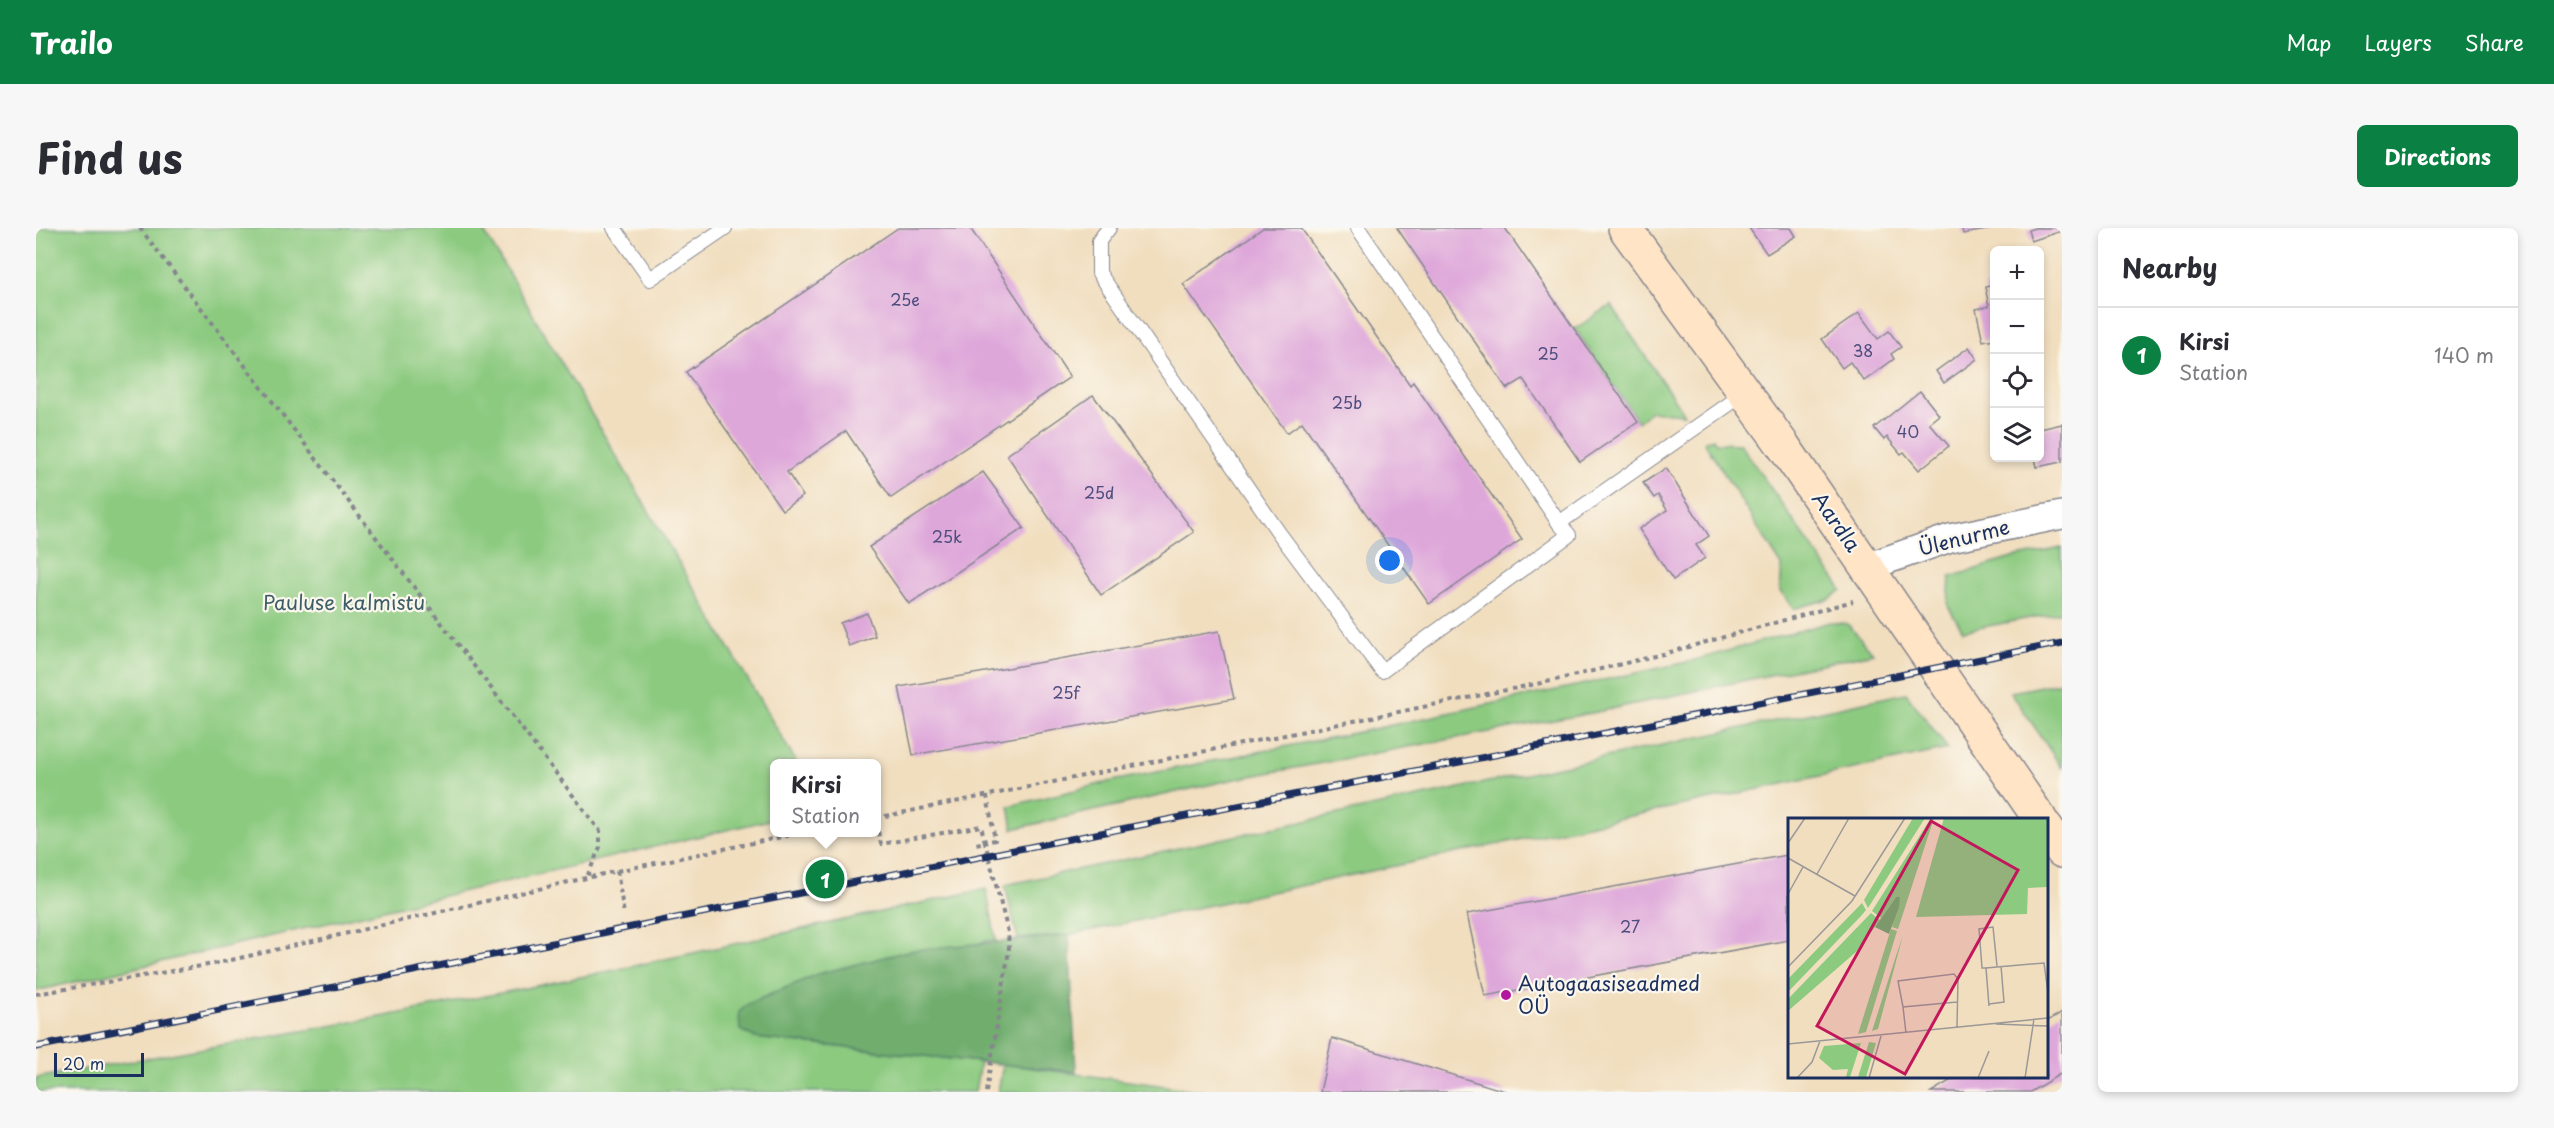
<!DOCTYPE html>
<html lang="en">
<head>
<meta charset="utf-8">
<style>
	:root { --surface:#fff; --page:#f7f7f7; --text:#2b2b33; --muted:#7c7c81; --line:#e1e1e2; --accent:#0b8043 }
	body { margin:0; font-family:"Playpen Sans",sans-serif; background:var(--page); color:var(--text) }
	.controls { position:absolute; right:18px; top:18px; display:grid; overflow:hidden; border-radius:9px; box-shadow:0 3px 9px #0003 }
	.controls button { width:54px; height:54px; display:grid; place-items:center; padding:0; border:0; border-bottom:2px solid var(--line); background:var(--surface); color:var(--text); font:30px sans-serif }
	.scale { position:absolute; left:18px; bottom:15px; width:90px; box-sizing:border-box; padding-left:6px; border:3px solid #1b2f5e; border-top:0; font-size:16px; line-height:21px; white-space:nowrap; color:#1b2f5e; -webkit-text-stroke:4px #fbf7ec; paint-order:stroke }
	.you { position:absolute; left:1354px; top:333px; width:21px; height:21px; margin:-15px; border:4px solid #fff; border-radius:50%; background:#1a73e8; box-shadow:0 0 0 9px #1a73e833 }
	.badge { display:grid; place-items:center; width:39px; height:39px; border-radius:50%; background:var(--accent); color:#fff; font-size:20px; font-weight:700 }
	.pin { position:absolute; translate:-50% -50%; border:3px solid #fff; box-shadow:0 2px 6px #0006 }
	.popup { position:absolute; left:734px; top:531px; width:111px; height:78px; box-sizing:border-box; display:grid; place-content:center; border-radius:9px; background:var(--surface); filter:drop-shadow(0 2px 4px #0005); font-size:20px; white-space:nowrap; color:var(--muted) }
	.popup b { font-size:22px; color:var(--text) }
	.popup::after { content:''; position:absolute; left:50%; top:100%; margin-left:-12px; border:12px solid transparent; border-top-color:var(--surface) }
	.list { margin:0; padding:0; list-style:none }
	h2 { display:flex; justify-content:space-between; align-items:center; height:78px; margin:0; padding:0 24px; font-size:26px }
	h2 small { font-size:20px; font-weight:400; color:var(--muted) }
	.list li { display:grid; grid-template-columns:39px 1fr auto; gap:18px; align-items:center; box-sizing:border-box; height:96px; padding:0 24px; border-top:2px solid var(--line) }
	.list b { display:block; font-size:22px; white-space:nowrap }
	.list p { margin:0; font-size:20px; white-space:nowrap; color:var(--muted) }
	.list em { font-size:20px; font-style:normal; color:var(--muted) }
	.icon { flex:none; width:33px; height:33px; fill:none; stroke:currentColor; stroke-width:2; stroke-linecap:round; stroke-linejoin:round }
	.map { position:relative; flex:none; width:2026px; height:864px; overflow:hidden; border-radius:9px }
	header { display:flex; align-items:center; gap:36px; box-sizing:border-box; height:84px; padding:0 30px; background:var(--accent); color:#fff }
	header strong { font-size:28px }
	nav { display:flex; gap:33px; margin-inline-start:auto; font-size:21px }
	.intro { display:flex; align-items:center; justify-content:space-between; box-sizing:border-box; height:144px; padding:0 36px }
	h1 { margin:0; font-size:42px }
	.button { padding:15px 27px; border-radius:9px; background:var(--accent); color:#fff; font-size:21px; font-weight:700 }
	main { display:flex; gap:36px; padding:0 36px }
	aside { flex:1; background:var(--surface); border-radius:9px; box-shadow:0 3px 9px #0003 }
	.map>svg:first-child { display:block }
</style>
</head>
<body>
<header>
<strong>Trailo</strong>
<nav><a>Map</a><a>Layers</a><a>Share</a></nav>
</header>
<div class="intro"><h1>Find us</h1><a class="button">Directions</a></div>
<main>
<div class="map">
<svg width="2026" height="864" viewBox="0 0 2026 864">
	<rect width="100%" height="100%" fill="#fbf7ec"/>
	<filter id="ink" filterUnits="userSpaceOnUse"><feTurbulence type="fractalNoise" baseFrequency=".0167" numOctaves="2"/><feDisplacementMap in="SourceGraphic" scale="12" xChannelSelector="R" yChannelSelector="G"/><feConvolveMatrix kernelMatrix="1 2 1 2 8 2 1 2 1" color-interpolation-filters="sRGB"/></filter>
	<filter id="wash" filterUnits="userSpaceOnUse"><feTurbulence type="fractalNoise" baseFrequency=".008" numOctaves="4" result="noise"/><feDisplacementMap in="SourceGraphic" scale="24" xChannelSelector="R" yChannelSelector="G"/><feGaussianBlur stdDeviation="1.35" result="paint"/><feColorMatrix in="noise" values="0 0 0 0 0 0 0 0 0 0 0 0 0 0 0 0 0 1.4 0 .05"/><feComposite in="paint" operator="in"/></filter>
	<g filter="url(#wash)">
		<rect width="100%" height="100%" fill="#f1debf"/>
		<g fill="#8cca80" stroke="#547c6f" stroke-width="1.5">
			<polygon points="0,0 446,0 761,535 738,536 738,591 0,763"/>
			<polygon points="1575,77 1648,186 1615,183 1602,194 1539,101"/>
			<polygon points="1677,210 1680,215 1704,216 1806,362 1793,371 1757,381 1744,362 1746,338 1668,214"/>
			<polygon points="2026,320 2026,384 1927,403 1912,378 1914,349 1976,330"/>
			<polygon points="1794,394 1812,396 1837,425 1556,485 1194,552 977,601 973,578 1081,552 1323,504 1652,434"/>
			<polygon points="2026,454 2026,540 1975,464"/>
			<polygon points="1870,465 1912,521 1033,707 982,711 969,657"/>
			<polygon points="950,661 960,712 949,713 720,810 944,834 939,864 0,864 0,850 350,788 579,742"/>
			<polygon points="967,836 1173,864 962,864"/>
		</g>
		<polygon fill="#71ae6e" stroke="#466e66" stroke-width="1.5" points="1033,707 1040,844 720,810 704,802 703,784 712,776 782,746 876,722"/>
		<g id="blocks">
			<g fill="#dea7da">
				<polygon points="862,0 934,0 1034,149 855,270 810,203 751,244 767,268 746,282 650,144"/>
				<polygon points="1227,0 1265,0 1374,157 1377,154 1486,311 1393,376 1266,194 1251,205 1147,56"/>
				<polygon points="1361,0 1469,0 1602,194 1544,234 1487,151 1471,161"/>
				<polygon points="1713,0 1755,0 1760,8 1731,26"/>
				<polygon points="1926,0 1956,0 1956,1 1927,6"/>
				<polygon points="1999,0 2025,0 2026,3 1995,13 1992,2"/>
				<polygon points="1958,57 1958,111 1947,113 1940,81 1953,78 1949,59"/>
				<polygon points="1823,85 1842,111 1853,103 1865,119 1855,126 1858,131 1828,153 1814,134 1806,140 1786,111"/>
				<polygon points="1933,119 1941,131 1908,155 1900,143"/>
				<polygon points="1884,163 1903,187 1893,195 1913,218 1883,242 1868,224 1865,226 1851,209 1848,212 1838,200"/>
				<polygon points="1057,167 1158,304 1065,367 971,227"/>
				<polygon points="2026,196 2026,234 2001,239 1999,230 2004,230 2004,201"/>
				<polygon points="1630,240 1673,308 1660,317 1669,330 1637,352 1603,301 1631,282 1622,267 1618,270 1607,255"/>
				<polygon points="947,244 988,300 873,376 833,319"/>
				<polygon points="831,385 839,408 813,418 804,395"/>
				<polygon points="1183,403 1198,471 877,527 863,459"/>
				<polygon points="1751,627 1753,638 1753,712 1449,768 1431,686"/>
				<polygon points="2026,784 2026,845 1994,864 1895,864 1922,848 2010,848 2010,794"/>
				<polygon points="1296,810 1469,863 1469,864 1284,864"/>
			</g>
		</g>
	</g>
	<g filter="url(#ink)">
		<use href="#blocks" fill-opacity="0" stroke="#86868e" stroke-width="1.5"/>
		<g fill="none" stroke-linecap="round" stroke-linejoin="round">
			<defs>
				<g id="lane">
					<polyline points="578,0 614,51 689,0"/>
					<polyline points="1073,0 1063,13 1063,45 1243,305 1346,443 1533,307 1523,295"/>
					<polyline points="1322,0 1523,295 1709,165"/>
				</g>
				<polyline id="street" points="1831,339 1914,310 2026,287"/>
				<g id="secondary">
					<polyline points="1589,0 1746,216 2004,591"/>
					<polyline points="2010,599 2026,623"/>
				</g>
			</defs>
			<use href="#lane" stroke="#86868e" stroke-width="16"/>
			<use href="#street" stroke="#86868e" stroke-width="30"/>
			<use href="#secondary" stroke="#86868e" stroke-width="36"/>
			<g stroke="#86868e" stroke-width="4" stroke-dasharray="4.5 4.5" stroke-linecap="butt">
				<polyline points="104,0 564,603 564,619 550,651"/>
				<polyline points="840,590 1515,453 1627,426 1817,373"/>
				<polyline points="840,595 845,616 945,598 949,614 940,616"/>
				<polyline points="581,643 588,686"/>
				<polyline points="0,766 178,736 576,644 770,604"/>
				<polyline points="950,864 973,722 972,704 949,614 959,612 951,568"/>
			</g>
			<use href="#lane" stroke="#fff" stroke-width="14"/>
			<use href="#street" stroke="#fff" stroke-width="27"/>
			<use href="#secondary" stroke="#ffe4c6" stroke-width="33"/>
			<defs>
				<polyline id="rail" points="0,819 953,627 2026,415"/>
			</defs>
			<use href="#rail" stroke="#1b2f5e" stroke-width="7"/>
			<use href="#rail" stroke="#fbf7ec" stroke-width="4.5" stroke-dasharray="14" stroke-linecap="butt"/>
		</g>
	</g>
	<circle fill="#b5179e" stroke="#fbf7ec" stroke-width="2" cx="1470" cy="767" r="6"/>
	<g text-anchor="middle" stroke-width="4.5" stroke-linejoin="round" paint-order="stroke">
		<g font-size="16" fill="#4c4d7d">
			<text x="869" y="78">25e</text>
			<text x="1827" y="129">38</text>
			<text x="1512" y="132">25</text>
			<text x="1311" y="181">25b</text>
			<text x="1872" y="210">40</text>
			<text x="1063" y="271">25d</text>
			<text x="911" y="315">25k</text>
			<text x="1030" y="471">25f</text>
			<text x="1594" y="705">27</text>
		</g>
		<g font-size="20" fill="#1b2f5e" stroke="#fbf7ec">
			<text transform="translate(1800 294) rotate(55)" y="7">Aardla</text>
			<text transform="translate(1928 310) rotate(-14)" y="7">Ülenurme</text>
		</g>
		<g font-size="20" fill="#3d5e68" stroke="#fbf7ec">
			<text x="308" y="382">Pauluse kalmistu</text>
		</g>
		<g font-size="20" fill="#1b2f5e" stroke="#fbf7ec" text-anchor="start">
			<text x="1482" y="763">Autogaasiseadmed<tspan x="1482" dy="23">OÜ</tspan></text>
		</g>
	</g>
	<g transform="translate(1752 590)">
		<rect width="260" height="260" fill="#f1debf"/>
		<path d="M 125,0 L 137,0 L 80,90 L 76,82 ZM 143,0 L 146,0 L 110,111 L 104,109 L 112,80 L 108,79 L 93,100 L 84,93 ZM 156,0 L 259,0 L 259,69 L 240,70 L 239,96 L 128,99 ZM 74,85 L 78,92 L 73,98 L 0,174 L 0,161 ZM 83,95 L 92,102 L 68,134 L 0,193 L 0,181 ZM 103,111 L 109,113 L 78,214 L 70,216 ZM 115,117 L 90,211 L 84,213 L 107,141 ZM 81,224 L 88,225 L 78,259 L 70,259 ZM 73,225 L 62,259 L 58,259 L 60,251 L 45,252 L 31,240 L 36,228 Z" fill="#8cca80"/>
		<path d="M 108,79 L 112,79 L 111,89 L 101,116 L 87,109 Z" fill="#71ae6e"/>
		<path fill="none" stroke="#9b9898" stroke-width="1.5" d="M 0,25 L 17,0M 0,40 L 67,78M 29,56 L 61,0M 0,76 L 15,49M 0,149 L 64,83 L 117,0M 198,150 L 194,150 L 191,111 L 205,109 L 209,148M 201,186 L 216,184 L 213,148M 201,188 L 198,150 L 256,145 L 260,175M 115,189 L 110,163 L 166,156 L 170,161 L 169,209M 208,206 L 260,208M 118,215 L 115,189 L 169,184M 0,226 L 260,200M 9,260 L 24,244 L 32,223M 81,260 L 93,218M 190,260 L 201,233M 237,260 L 246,201"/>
		<path fill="#c2185b" fill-opacity="0.15" stroke="#c2185b" stroke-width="3" d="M 143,3 L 230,52 L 117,256 L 29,208 Z"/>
		<rect width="260" height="260" fill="none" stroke="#1b2f5e" stroke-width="3"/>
	</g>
</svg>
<div class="controls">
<button>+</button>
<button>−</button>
<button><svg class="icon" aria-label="locate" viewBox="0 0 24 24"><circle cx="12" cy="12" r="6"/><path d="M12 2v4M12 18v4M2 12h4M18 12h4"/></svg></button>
<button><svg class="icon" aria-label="layers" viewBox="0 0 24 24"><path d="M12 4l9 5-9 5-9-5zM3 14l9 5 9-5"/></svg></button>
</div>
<div class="scale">20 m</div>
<div class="you"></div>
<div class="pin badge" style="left:789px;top:651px">1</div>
<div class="popup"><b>Kirsi</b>Station</div>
</div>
<aside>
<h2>Nearby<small></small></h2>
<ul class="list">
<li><span class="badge">1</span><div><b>Kirsi</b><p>Station</p></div><em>140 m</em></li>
</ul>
</aside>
</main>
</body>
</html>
